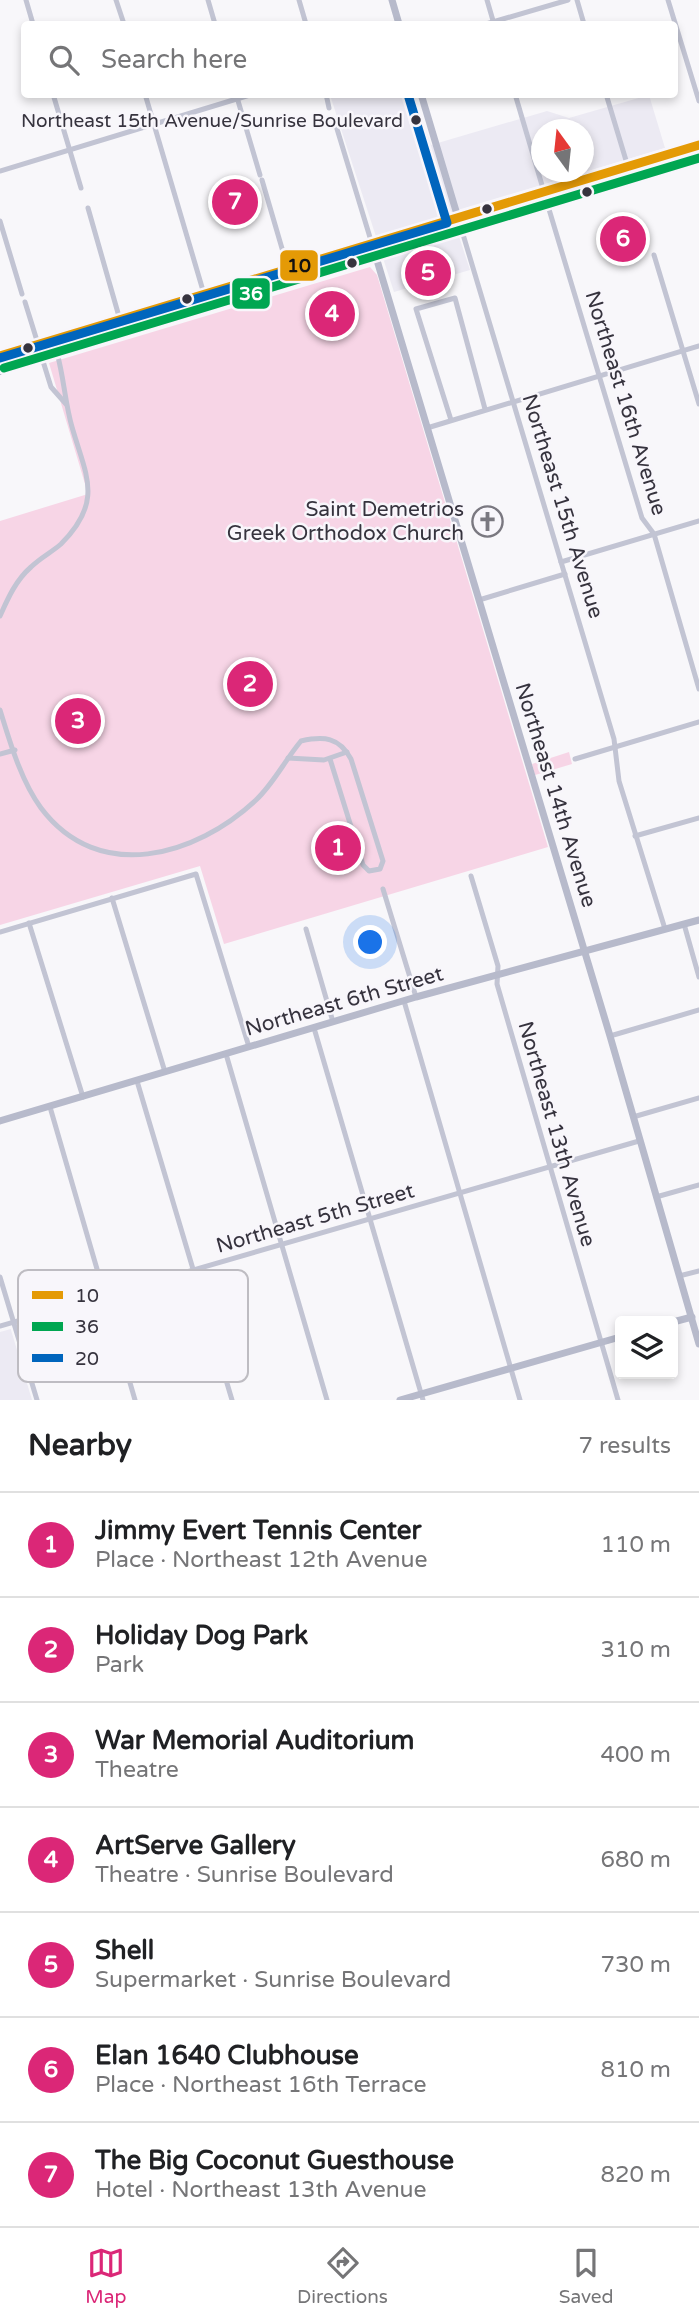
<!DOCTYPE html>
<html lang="en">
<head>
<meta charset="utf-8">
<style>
	:root { --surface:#fff; --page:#f6f6f6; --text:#202124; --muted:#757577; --line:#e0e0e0; --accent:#db2777 }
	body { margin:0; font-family:"Varela Round",sans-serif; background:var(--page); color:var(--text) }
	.controls { position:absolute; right:21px; bottom:21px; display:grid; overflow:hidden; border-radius:7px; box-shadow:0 4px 10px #0003 }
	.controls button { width:63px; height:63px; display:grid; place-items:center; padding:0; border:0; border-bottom:2px solid var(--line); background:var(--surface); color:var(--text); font:35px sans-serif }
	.compass { position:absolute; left:531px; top:119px; width:63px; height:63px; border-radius:50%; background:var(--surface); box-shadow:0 4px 10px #0003; rotate:345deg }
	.you { position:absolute; left:371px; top:943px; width:24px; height:24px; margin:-18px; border:5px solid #fff; border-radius:50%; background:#1a73e8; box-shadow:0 0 0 10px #1a73e833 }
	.badge { display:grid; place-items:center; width:46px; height:46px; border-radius:50%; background:var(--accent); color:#fff; font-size:23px; font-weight:700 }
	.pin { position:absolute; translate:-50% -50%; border:4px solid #fff; box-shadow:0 2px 7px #0006 }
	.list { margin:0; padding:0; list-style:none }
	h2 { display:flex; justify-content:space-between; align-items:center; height:91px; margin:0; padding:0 28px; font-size:30px }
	h2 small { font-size:23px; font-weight:400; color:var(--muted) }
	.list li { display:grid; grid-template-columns:46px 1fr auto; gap:21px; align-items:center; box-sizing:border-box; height:105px; padding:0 28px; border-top:2px solid var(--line) }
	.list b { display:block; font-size:26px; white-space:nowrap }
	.list p { margin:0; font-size:23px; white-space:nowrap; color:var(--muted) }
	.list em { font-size:23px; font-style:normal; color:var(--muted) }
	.icon { flex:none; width:38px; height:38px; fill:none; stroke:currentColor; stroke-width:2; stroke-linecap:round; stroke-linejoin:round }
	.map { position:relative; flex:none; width:699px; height:1400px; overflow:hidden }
	.search { position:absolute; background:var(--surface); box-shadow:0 4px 10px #0003; left:21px; right:21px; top:21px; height:77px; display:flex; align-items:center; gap:18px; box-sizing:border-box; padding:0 24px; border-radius:7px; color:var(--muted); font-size:26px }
	.sheet { height:826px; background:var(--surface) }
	nav { display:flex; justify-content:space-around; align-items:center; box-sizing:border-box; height:98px; border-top:2px solid var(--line); background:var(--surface); font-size:19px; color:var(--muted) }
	nav a { display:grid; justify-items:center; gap:4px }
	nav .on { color:var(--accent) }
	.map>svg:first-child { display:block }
</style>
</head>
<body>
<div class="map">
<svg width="699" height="1400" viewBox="0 0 699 1400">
	<rect width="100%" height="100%" fill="#f8f7fa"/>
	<g fill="#eceaf3" fill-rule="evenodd">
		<path d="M 330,95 L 414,95 L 431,145 L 547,111 L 569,118 L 649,95 L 665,148 L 451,212 L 470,270 L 394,292 ZM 542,130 L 584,130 L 584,172 L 542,172 Z"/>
		<polygon points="11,1329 11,1330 32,1400 0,1400 0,1332"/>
	</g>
	<g fill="#f7d5e6">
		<polygon points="370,267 377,275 548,847 224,944 200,866 0,925 0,521 88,494 49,363"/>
		<polygon points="569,752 572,764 535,775 532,764"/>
	</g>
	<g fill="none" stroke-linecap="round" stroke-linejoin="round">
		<g stroke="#c2c4d3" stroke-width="5">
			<polyline points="26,0 33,24"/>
			<polyline points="116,0 124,24"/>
			<polyline points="208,0 215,24"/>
			<polyline points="299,0 306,24"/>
			<polyline points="487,0 494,24"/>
			<polyline points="577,0 584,24"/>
			<polyline points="668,0 699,101"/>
			<polyline points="486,24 568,0"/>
			<polyline points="53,94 81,188"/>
			<polyline points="145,94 204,294"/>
			<polyline points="236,94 260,175"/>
			<polyline points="326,94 329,108"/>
			<polyline points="515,94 544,192"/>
			<polyline points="606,94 628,167"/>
			<polyline points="334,119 372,244"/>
			<polyline points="0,171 253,94"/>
			<polyline points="262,180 288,269"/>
			<polyline points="548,206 642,518 654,534 699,689"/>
			<polyline points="88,208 120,320"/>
			<polyline points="0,221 22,294"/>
			<polyline points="462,231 614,739 619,781 665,929"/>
			<polyline points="654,255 699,404"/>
			<polyline points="25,302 38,344"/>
			<polyline points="42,358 51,387 66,404"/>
			<polyline points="451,420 416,309 455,298 485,409"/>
			<polyline points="427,428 699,346"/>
			<polyline points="561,562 699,521"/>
			<polyline points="479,600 565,574"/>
			<path d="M 0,616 C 8,598 16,580 31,567 C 40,558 52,552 61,544 C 104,501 86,476 72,427 C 65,403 64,378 57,353"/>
			<path d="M 0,710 C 10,742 21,781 41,808 C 99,885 196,856 256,800 C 274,783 285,760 301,741 C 324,736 339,737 351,759 L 383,861 L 380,869 L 369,871 L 363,865 L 330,759"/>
			<polyline points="0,754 15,750"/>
			<polyline points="288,758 324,760 347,752"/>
			<polyline points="575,759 699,722"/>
			<polyline points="635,836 699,818"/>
			<polyline points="471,876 498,966 497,984 618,1400"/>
			<polyline points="383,889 416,997"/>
			<polyline points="112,898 165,1072"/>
			<polyline points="29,923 83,1097"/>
			<polyline points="684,924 699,977"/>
			<polyline points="306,929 333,1022"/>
			<polyline points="0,932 196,874 249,1047"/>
			<polyline points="404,1001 520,1400"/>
			<polyline points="314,1028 423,1400"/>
			<polyline points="610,1036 699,1010"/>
			<polyline points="226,1054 327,1400"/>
			<polyline points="137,1081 232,1400"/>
			<polyline points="50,1107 135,1400"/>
			<polyline points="633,1117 699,1098"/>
			<polyline points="656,1197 699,1185"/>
			<polyline points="679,1276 699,1271"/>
			<polyline points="0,1277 37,1400"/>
			<polyline points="0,1326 639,1141"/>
		</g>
		<g stroke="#b7bacb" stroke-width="7">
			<polyline points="392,0 399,24"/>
			<polyline points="421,94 462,231"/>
			<polyline points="376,257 610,1036 699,1344"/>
			<polyline points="0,1121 416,997 699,920"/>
			<polyline points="673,1322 692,1317"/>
			<polyline points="400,1400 620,1337"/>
		</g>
		<g stroke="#b0b2c6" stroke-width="8">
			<polyline points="0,356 699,145"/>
			<polyline points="0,371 699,160"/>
		</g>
		<defs>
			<polyline id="bus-1" points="0,356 699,145"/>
			<polyline id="bus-2" points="4,368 699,158"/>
			<polyline id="bus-3" points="0,358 447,223 409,98"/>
		</defs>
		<use href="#bus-1" stroke="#f8f6fb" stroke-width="14"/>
		<use href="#bus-2" stroke="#f8f6fb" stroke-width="14"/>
		<use href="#bus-3" stroke="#f8f6fb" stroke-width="14"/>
		<use href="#bus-1" stroke="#e49a06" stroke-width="9"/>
		<use href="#bus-2" stroke="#00a651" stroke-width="9"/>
		<use href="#bus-3" stroke="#0065bd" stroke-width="9"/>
	</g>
	<defs>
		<symbol id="church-ring" viewBox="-11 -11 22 22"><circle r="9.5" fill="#f8f6fb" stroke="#7a7880" stroke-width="1.5"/><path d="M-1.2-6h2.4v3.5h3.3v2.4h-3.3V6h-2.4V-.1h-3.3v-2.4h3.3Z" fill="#7a7880"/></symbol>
	</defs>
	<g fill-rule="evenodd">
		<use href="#church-ring" x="470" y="504" width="35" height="35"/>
	</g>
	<g fill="#36333e" stroke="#f8f6fb" stroke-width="2.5">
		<circle cx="416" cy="120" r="6"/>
		<circle cx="587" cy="192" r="6"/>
		<circle cx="487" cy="209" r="6"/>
		<circle cx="352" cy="263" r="6"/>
		<circle cx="187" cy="299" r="6"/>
		<circle cx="28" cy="348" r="6"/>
	</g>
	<g text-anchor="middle" stroke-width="5" stroke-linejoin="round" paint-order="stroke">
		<g font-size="19" fill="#36333e" stroke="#f8f6fb" text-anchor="end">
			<text x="403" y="127">Northeast 15th Avenue/Sunrise Boulevard</text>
		</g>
		<g font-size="21" fill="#36333e" stroke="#f8f6fb">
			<text transform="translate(626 403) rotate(73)" y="7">Northeast 16th Avenue</text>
			<text transform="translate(563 506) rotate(73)" y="7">Northeast 15th Avenue</text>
			<text transform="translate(556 795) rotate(73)" y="7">Northeast 14th Avenue</text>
			<text transform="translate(344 1001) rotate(-16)" y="7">Northeast 6th Street</text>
			<text transform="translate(557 1134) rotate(74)" y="7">Northeast 13th Avenue</text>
			<text transform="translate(315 1218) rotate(-16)" y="7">Northeast 5th Street</text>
		</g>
		<g font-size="21" fill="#36333e" stroke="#f8f6fb" text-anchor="end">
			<text x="464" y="516">Saint Demetrios<tspan x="464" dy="24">Greek Orthodox Church</tspan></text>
		</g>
	</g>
	<rect x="18" y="1270" width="230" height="112" rx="10" fill="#f8f6fb" stroke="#bebcc2" stroke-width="2"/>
	<rect x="32" y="1291" width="31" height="8" fill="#e49a06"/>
	<rect x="32" y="1322" width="31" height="9" fill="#00a651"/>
	<rect x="32" y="1354" width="31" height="8" fill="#0065bd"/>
	<g font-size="19" fill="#36333e">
		<text x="75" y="1302">10</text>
		<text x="75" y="1333">36</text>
		<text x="75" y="1365">20</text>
	</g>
	<g stroke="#f8f6fb" stroke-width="2.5">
		<rect x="279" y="249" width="40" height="33" rx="7" fill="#e49a06"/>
		<rect x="231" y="277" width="40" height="33" rx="7" fill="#00a651"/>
	</g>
	<g font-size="19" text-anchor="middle" font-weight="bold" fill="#fff">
		<text x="251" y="300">36</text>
	</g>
	<g font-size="19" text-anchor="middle" font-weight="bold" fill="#111">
		<text x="299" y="272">10</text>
	</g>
</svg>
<div class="controls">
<button><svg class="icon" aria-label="layers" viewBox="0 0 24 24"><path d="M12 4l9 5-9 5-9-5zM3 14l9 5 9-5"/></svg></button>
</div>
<svg class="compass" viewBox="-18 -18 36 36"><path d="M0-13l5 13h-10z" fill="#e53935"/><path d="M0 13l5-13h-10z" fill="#757577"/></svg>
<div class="you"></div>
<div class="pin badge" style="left:338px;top:848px">1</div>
<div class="pin badge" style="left:250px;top:684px">2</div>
<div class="pin badge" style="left:78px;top:721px">3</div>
<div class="pin badge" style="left:332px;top:314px">4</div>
<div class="pin badge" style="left:428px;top:273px">5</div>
<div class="pin badge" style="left:623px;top:239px">6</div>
<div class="pin badge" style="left:235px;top:202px">7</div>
<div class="search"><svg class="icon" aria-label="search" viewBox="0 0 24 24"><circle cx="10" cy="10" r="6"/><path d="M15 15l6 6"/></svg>Search here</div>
</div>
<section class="sheet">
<h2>Nearby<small>7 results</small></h2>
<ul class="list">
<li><span class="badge">1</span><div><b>Jimmy Evert Tennis Center</b><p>Place · Northeast 12th Avenue</p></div><em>110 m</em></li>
<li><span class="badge">2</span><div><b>Holiday Dog Park</b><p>Park</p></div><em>310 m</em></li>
<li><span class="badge">3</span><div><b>War Memorial Auditorium</b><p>Theatre</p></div><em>400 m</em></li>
<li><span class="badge">4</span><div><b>ArtServe Gallery</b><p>Theatre · Sunrise Boulevard</p></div><em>680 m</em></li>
<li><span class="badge">5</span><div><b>Shell</b><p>Supermarket · Sunrise Boulevard</p></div><em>730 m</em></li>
<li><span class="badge">6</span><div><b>Elan 1640 Clubhouse</b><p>Place · Northeast 16th Terrace</p></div><em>810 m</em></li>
<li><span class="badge">7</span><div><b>The Big Coconut Guesthouse</b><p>Hotel · Northeast 13th Avenue</p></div><em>820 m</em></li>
</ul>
</section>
<nav>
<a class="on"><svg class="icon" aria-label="map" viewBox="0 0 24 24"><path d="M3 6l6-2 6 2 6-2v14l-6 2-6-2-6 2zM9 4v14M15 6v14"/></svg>Map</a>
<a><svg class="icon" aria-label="directions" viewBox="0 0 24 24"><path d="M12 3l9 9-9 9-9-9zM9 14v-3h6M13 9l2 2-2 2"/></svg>Directions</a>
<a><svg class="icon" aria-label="saved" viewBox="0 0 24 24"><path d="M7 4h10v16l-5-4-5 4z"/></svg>Saved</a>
</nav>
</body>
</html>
